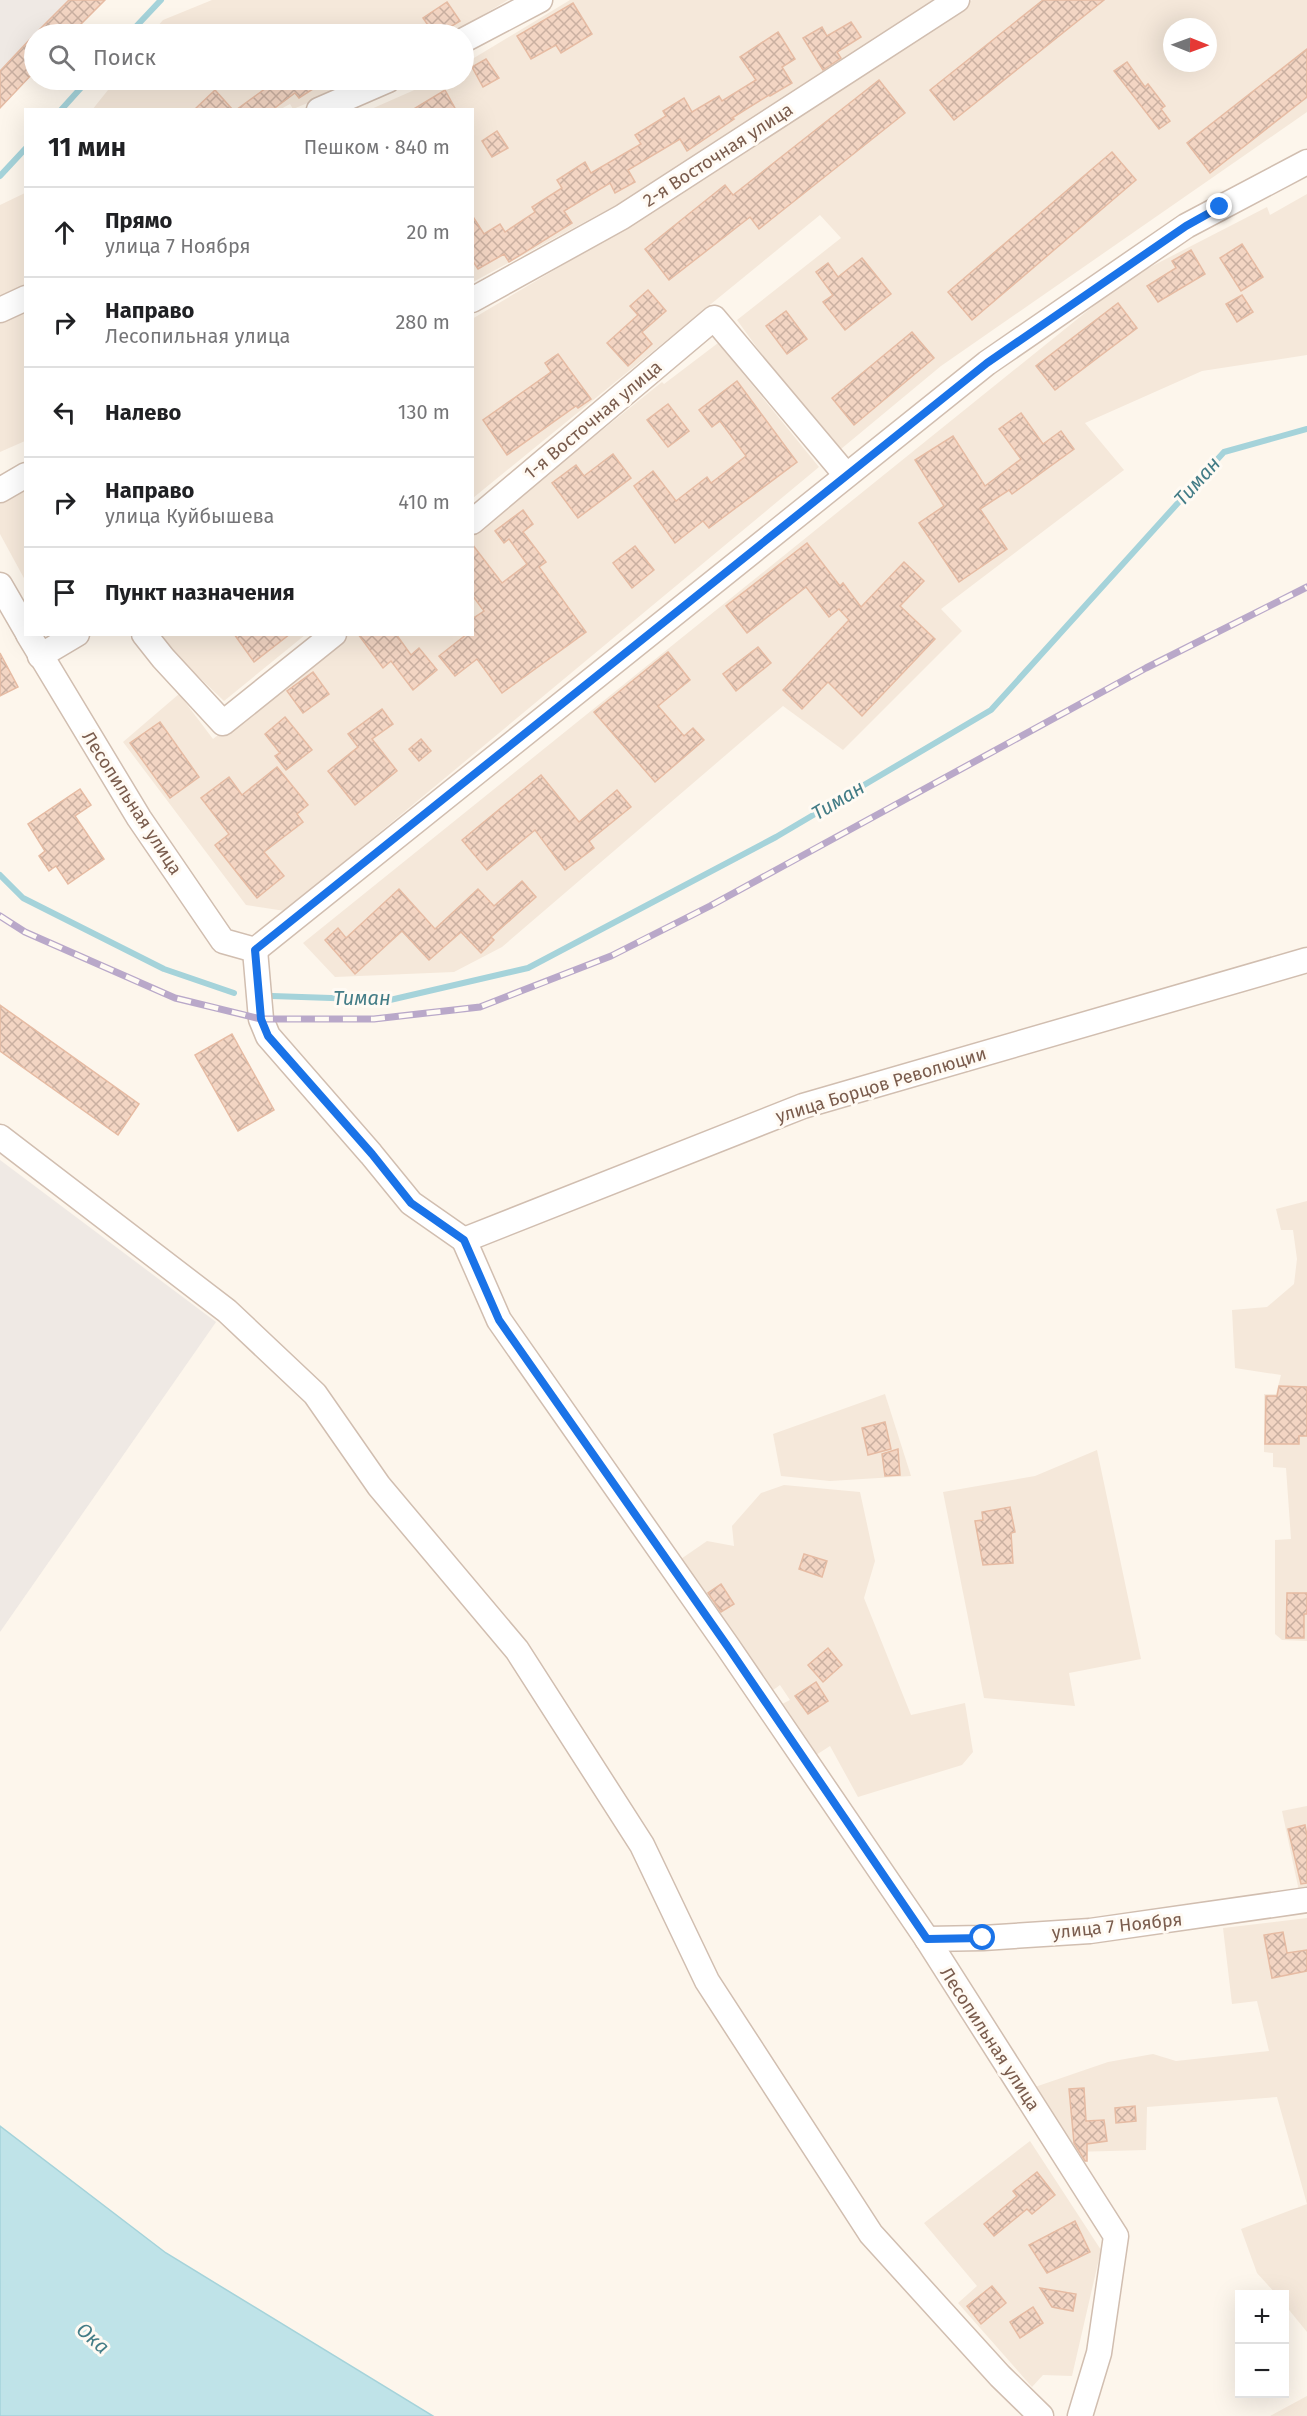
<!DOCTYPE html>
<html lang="ru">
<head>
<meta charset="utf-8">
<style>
	:root { --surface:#fff; --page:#f2f2f2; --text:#202124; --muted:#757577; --line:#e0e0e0 }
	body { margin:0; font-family:"Fira Sans",sans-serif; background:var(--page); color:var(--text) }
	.controls { position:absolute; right:18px; bottom:18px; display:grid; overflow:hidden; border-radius:0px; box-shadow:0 6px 24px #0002 }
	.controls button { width:54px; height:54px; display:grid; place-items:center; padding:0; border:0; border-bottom:2px solid var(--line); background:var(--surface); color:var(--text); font:30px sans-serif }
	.compass { position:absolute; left:1163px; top:18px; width:54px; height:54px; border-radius:50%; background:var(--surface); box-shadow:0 6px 24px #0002; rotate:91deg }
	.stop { position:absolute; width:18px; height:18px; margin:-14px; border:4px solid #1a73e8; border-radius:50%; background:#fff }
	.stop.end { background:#1a73e8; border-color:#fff; box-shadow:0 2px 6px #0008 }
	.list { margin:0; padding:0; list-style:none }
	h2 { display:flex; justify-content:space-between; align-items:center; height:78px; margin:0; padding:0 24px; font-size:26px }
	h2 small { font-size:20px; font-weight:400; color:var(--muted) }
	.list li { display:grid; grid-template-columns:39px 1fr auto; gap:18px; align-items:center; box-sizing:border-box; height:90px; padding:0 24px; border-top:2px solid var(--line) }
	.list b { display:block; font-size:22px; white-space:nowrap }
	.list p { margin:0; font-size:20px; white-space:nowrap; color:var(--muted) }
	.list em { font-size:20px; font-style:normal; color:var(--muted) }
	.icon { flex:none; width:33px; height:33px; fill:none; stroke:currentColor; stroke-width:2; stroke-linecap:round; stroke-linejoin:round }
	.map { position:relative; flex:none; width:1307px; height:2416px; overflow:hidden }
	.search { position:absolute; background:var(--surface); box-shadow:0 6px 24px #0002; left:24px; top:24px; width:450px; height:66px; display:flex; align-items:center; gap:15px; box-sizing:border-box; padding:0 21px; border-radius:33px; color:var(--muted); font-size:22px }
	.panel { position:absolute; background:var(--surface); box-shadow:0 6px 24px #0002; left:24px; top:108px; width:450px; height:528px; border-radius:0px }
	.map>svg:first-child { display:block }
</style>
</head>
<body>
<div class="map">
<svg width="1307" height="2416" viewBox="0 0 1307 2416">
	<defs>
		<pattern id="building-cross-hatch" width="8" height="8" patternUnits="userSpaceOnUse" patternTransform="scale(1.5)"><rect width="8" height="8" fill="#f3d5c3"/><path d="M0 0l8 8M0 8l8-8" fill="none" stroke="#cab0a1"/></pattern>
	</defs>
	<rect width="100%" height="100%" fill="#fdf6ec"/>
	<g fill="#f5e8da" fill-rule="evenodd">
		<polygon points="212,0 508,0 451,34 151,34 163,20"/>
		<polygon points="570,0 937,0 631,197 473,282 472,110 369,110 437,80 464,80 464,64"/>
		<path d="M 972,0 L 1307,0 L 1307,112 L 941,366 L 841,449 L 776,374 L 737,320 L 841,238 L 820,215 L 473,498 L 472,319 L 642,218 ZM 1172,27 L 1208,27 L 1208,63 L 1172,63 Z"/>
		<polygon points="116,80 364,80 293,109 290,104 279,110 92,110"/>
		<polygon points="25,193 25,289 0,302 0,205"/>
		<polygon points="1307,194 1307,355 1202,371 1085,423 1124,470 941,609 962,631 843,750 783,706 502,947 454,972 335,977 303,943 1127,279 1267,207 1270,215"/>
		<polygon points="25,307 25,441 0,452 0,321"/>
		<polygon points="718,343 819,467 285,911 246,905 123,742 179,694 213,739 345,635 472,634 473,534 662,382 664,384"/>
		<polygon points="25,485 25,580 0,534 0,500"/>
		<polygon points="161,635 305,635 224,701 178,657"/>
		<polygon points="1307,1201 1307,1641 1282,1640 1275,1634 1275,1540 1291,1539 1286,1468 1273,1467 1273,1453 1264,1452 1264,1394 1276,1394 1281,1375 1235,1368 1232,1310 1267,1307 1294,1284 1297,1259 1293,1230 1281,1230 1276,1209"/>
		<polygon points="885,1394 911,1476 830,1481 781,1476 773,1434"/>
		<polygon points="1097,1450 1141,1659 1069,1673 1075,1706 984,1698 943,1492 1035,1476"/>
		<polygon points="784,1485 860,1492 875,1561 864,1598 911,1715 965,1703 973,1752 962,1765 858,1797 830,1746 813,1757 780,1705 790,1700 780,1685 769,1693 678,1561 707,1541 734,1546 732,1526 761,1493"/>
		<polygon points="1307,1806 1307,1890 1299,1891 1282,1811"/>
		<polygon points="1307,1918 1307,2332 1285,2305 1284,2294 1276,2294 1257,2273 1241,2229 1307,2204 1277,2097 1147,2107 1146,2150 1073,2152 1035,2087 1108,2062 1153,2054 1176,2061 1269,2051 1257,2001 1232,2004 1223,1928"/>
		<polygon points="1030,2141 1101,2250 1072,2376 1043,2375 1032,2387 958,2303 977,2286 924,2223"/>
		<polygon points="1307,2396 1307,2416 1270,2416"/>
	</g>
	<g fill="#efe9e4">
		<polygon points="0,0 96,0 101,4 71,34 34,34 34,72 0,108"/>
		<polygon points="0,1160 216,1322 0,1632"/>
	</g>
	<polygon fill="#bfe3e8" stroke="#a5d3da" stroke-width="1.5" points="0,2126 166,2253 433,2416 0,2416"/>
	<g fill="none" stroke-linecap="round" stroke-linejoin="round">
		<g stroke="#a5d3da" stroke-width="6">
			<polyline points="129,34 161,0"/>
			<polyline points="61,110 88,80"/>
			<polyline points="0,176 26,148"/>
			<polyline points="0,875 23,898 164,969 234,993"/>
			<polyline points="272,996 390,1000 528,968 776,837 991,710 1224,452 1307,429"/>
		</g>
	</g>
	<g fill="url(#building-cross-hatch)" stroke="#e6bba3" stroke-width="1.5">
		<polygon points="69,0 105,0 71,34 35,34"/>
		<polygon points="1043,0 1104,0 954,120 930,90"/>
		<polygon points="447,2 460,21 439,34 434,34 423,18"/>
		<polygon points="573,3 592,34 561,53 556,45 531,59 517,36"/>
		<polygon points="851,22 861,37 837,52 841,58 823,70 803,38 822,27 827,36"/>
		<polygon points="778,32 795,59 782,67 792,83 770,96 769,95 732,118 734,119 687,151 680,139 628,170 635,182 615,193 610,183 564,211 572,223 509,262 504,254 478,269 472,260 472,215 484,234 500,224 505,232 535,212 532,207 562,188 557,180 585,162 591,173 641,144 635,135 666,116 663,111 684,98 692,112 719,96 722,101 756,80 740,57"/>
		<polygon points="34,35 34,72 0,108 0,71"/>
		<polygon points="1307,49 1307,97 1210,173 1187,143"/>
		<polygon points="486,59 499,78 483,87 472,67"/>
		<polygon points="1127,62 1145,87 1148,84 1165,106 1161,109 1170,121 1159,129 1114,71"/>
		<polygon points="277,80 327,80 299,98 295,93 272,110 236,110"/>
		<polygon points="879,80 905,113 759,229 750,217 669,280 645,249 725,185 733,195"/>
		<polygon points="215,90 233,110 194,110"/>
		<polygon points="445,90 456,110 412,110"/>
		<polygon points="497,131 508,148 492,157 482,141"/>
		<polygon points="1112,152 1136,180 972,320 948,292"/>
		<polygon points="1242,244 1263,277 1241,291 1220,258"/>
		<polygon points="1191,250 1205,274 1158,302 1147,286 1176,268 1172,261"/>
		<polygon points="862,258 891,294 845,330 823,302 833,295 816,272 828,263 838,277"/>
		<polygon points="648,290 666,311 642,332 652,344 628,366 607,343 638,315 630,306"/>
		<polygon points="1242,295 1253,312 1237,322 1226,304"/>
		<polygon points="1118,303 1137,328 1055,390 1036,366"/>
		<polygon points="786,311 807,339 787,354 766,326"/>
		<polygon points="912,332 934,358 854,425 832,398"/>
		<polygon points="558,354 591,399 578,408 576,406 507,455 483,420 551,372 545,363"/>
		<polygon points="737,381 797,462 709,528 703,521 675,543 634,486 653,471 676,501 707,477 711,483 746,456 720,421 712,427 699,410"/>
		<polygon points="668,404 689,431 668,447 647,420"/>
		<polygon points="1021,413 1043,444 1061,431 1074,449 1012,494 1009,490 980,509 1007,549 959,582 919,523 944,506 915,460 953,436 985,486 1021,459 999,429"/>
		<polygon points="613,454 631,478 578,518 552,483 576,465 584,476"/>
		<polygon points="523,510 533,524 523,532 546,562 539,567 586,632 502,693 477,659 455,676 439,656 467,634 472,634 472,619 484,611 472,595 472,544 502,583 527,564 509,539 504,543 495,531"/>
		<polygon points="807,543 840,586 843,583 861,607 904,562 924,581 900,606 935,639 862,716 828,682 802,709 783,690 849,620 839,609 829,617 806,587 747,633 726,606"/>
		<polygon points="635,546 654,570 632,588 613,563"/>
		<polygon points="234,634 290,634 254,662"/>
		<polygon points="358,634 396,634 411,655 419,648 437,670 413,690 391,661 383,668"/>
		<polygon points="758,647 771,663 736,691 723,674"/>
		<polygon points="668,652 690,680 658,706 684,736 693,728 704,740 655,782 594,712"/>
		<polygon points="0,653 18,687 0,696"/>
		<polygon points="313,672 329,694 303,713 287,691"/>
		<polygon points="382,709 393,724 372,739 397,771 355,805 328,771 358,747 348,734"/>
		<polygon points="285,717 312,750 286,770 275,756 280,753 265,734"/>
		<polygon points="160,722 199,777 170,798 130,743"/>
		<polygon points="421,739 431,751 419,761 409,749"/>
		<polygon points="277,767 308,805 297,814 303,822 264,852 284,876 257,898 215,845 229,834 201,798 229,777 242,795"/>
		<polygon points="541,775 579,822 617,790 631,807 589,841 594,848 565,870 535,830 487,870 462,840"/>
		<polygon points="80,789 91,805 75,816 104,859 68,884 56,866 49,871 39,856 45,851 28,824"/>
		<polygon points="522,881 536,897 491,937 494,940 481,953 461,932 429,960 402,931 355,974 325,940 338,928 346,938 399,889 435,929 478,889 494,906"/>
		<polygon points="0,1005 139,1104 118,1135 0,1051"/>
		<polygon points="232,1034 274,1110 238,1131 195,1055"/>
		<polygon points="1279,1386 1307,1387 1307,1436 1299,1436 1299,1444 1265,1444 1266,1396 1277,1396"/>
		<polygon points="885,1422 891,1449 868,1455 862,1428"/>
		<polygon points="898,1449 900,1475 885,1476 882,1454"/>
		<polygon points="1010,1507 1015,1532 1011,1533 1013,1563 983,1565 975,1521 983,1520 982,1512"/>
		<polygon points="804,1554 827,1561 822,1577 799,1569"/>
		<polygon points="721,1584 734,1604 721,1612 708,1593"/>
		<polygon points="1287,1593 1307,1593 1307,1614 1304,1614 1304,1638 1286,1638"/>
		<polygon points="828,1648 842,1665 823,1682 808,1665"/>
		<polygon points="816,1682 828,1701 808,1714 795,1696"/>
		<polygon points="1305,1825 1307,1836 1307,1883 1301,1884 1288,1829"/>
		<polygon points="1283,1932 1287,1953 1307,1950 1307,1971 1272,1978 1264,1935"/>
		<polygon points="1084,2088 1086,2121 1104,2120 1107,2141 1087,2144 1087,2161 1085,2161 1074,2143 1069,2089"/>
		<polygon points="1135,2106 1136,2121 1116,2123 1115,2108"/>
		<polygon points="1037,2172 1055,2195 1032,2214 1027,2209 994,2236 984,2224 1017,2196 1013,2191"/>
		<polygon points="1075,2221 1090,2252 1047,2273 1029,2245"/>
		<polygon points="992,2286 1006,2303 981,2324 967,2306"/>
		<polygon points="1040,2288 1076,2294 1073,2311 1052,2307"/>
		<polygon points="1033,2307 1043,2323 1020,2338 1010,2322"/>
	</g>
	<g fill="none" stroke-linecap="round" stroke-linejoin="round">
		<defs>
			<g id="street">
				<polyline points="464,40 540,0"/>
				<polyline points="319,110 388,80"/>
				<polyline points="472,300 622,217 957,0"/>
				<polyline points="0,310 26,298"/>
				<polyline points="0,490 26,475"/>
				<polyline points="472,522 714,318 846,475"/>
				<polyline points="0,585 26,630"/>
				<polyline points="28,634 139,818 223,941 255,950"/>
				<polyline points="144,634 163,658 223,723 334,634"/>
				<polyline points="40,656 77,634"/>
				<polyline points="255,950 987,363 1186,226 1307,162"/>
				<polyline points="255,950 261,1019 268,1036 371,1154 411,1203 464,1240"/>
				<polyline points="0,1137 227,1311 315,1394 379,1486 517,1650 642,1845 707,1981 871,2234 1000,2376 1041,2416"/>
				<polyline points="464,1240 499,1320 728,1647 927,1939 1116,2236 1099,2353 1080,2416"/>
				<polyline points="464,1240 803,1106 1307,960"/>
				<polyline points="927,1939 983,1938 1090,1931 1307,1900"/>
			</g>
		</defs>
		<use href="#street" stroke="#d1beb0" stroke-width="27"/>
		<use href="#street" stroke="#fff" stroke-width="24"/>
		<defs>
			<polyline id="rail" points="0,916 25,932 175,998 261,1019 374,1019 480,1007 611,956 710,906 1146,668 1307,587"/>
		</defs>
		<use href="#rail" stroke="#b9a8c9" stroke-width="7"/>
		<use href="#rail" stroke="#fffaf3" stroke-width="4.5" stroke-dasharray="14" stroke-linecap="butt"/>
	</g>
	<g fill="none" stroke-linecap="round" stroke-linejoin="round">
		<polyline stroke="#1a73e8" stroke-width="8" points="983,1938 927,1939 728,1647 499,1320 464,1240 411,1203 372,1154 268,1036 261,1019 255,950 987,363 1186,226 1220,207"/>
	</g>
	<g text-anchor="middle" stroke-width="6" stroke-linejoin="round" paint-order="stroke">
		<g font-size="18" fill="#7a5c4d" stroke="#fffaf3">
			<text transform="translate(718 155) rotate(-33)" y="6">2-я Восточная улица</text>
			<text transform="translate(593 420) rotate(-40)" y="6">1-я Восточная улица</text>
			<text transform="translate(132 803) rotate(57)" y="6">Лесопильная улица</text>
			<text transform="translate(881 1085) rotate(-17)" y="6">улица Борцов Революции</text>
			<text transform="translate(1117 1926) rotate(-6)" y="6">улица 7 Ноября</text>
			<text transform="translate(990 2039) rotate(57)" y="6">Лесопильная улица</text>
		</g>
		<g font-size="20" font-style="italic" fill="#437c86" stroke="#fffaf3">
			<text transform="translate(1197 481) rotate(-48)" y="7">Тиман</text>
			<text transform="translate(838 800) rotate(-31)" y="7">Тиман</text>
			<text x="362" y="1005">Тиман</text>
			<text transform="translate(93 2338) rotate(41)" y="7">Ока</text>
		</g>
	</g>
</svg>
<div class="controls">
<button>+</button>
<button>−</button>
</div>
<svg class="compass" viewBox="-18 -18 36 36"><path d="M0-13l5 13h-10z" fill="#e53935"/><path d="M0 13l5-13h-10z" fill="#757577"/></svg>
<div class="stop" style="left:983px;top:1938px"></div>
<div class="stop end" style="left:1220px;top:207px"></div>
<div class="search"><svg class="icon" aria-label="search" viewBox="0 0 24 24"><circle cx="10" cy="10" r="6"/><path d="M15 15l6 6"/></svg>Поиск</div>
<section class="panel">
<h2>11 мин<small>Пешком · 840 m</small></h2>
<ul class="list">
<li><svg class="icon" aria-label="ahead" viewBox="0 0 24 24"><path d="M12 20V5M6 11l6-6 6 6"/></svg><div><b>Прямо</b><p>улица 7 Ноября</p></div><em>20 m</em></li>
<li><svg class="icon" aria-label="right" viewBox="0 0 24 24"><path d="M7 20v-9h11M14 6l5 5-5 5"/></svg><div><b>Направо</b><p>Лесопильная улица</p></div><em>280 m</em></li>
<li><svg class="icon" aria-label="left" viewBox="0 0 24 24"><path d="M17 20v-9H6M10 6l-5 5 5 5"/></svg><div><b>Налево</b></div><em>130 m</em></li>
<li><svg class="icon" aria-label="right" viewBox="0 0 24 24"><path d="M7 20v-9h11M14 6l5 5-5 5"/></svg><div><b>Направо</b><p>улица Куйбышева</p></div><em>410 m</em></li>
<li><svg class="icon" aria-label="arrive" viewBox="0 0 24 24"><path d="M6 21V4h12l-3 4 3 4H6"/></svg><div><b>Пункт назначения</b></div></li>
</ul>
</section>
</div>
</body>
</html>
